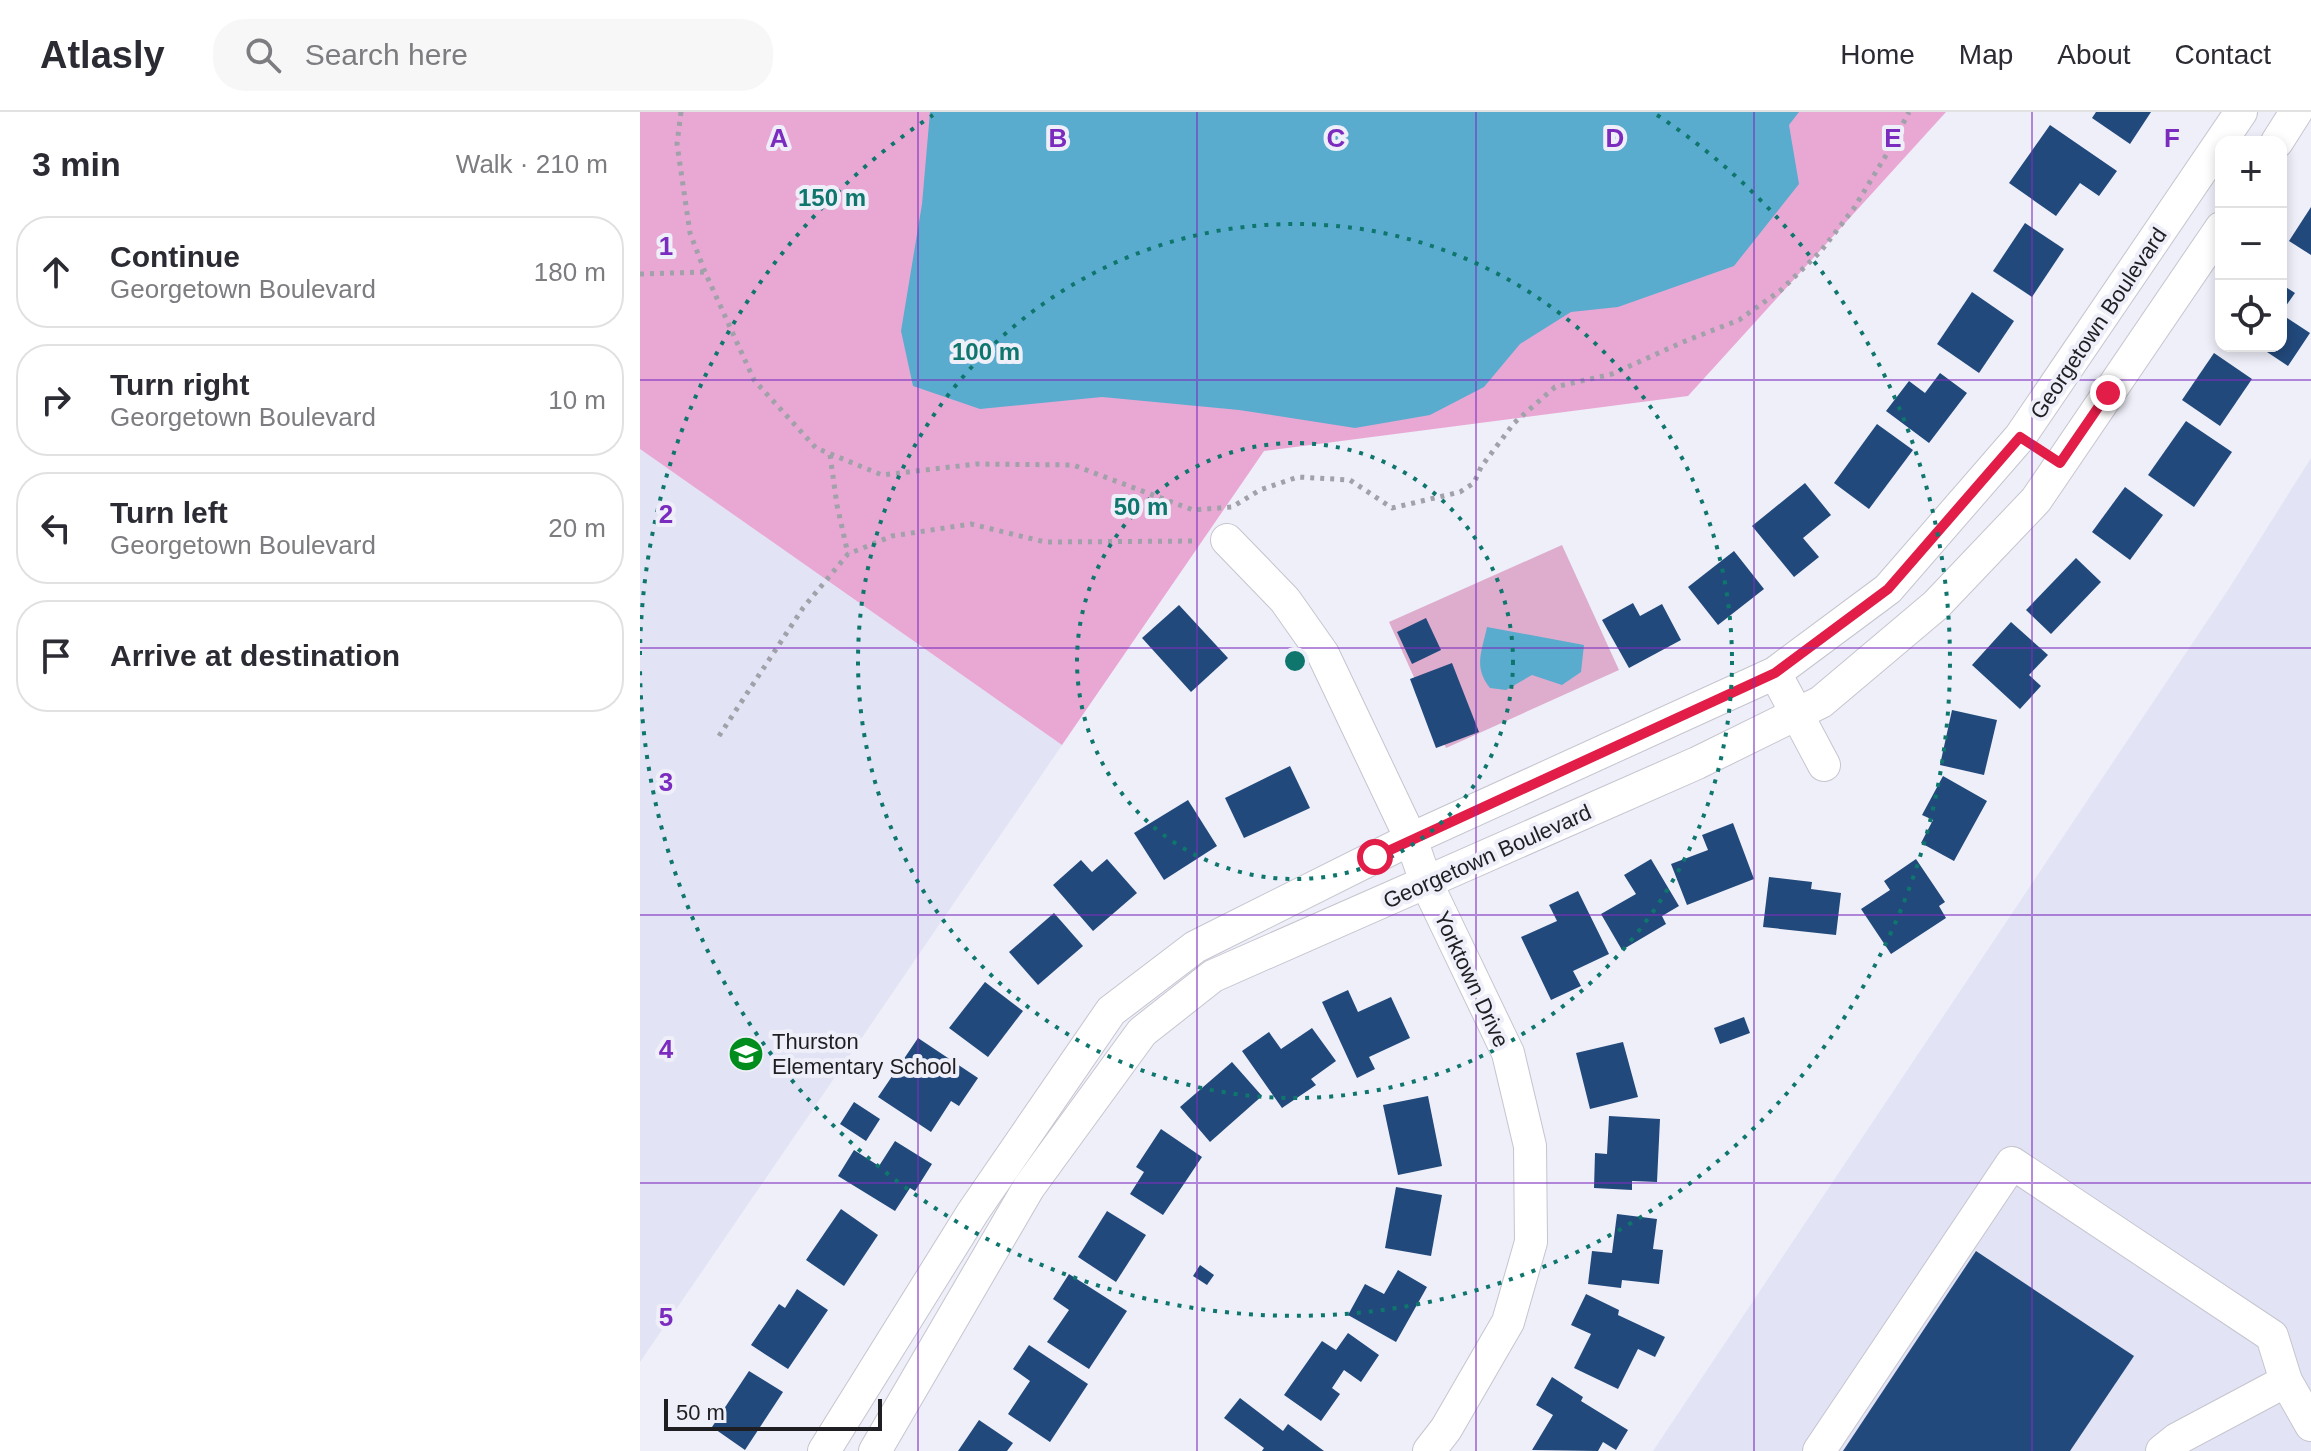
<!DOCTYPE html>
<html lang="en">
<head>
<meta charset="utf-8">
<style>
	:root { --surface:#fff; --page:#f7f7f7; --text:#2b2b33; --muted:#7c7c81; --line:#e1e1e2 }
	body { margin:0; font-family:Arial,sans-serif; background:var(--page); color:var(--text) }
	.controls { position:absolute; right:24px; top:24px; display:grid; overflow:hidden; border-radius:16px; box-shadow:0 4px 12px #0003 }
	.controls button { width:72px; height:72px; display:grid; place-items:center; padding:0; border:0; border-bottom:2px solid var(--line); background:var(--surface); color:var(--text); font:40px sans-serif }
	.scale { position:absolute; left:24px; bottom:20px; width:218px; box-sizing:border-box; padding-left:8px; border:4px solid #1f1f23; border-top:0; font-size:22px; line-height:28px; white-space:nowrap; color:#1f1f23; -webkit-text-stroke:6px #eeeff9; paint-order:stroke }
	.stop { position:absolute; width:24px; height:24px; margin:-18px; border:6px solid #e11d48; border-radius:50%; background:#fff }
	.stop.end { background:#e11d48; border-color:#fff; box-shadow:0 2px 8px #0008 }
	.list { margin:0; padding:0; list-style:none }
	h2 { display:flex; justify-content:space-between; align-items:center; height:104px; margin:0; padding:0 32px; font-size:34px }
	h2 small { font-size:26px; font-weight:400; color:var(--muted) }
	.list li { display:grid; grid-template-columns:52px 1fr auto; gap:24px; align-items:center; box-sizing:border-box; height:112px; margin:0 16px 16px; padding:0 16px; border:2px solid var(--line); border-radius:32px }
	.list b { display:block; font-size:30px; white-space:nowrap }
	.list p { margin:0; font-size:26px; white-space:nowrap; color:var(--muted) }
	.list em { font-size:26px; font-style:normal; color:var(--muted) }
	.icon { flex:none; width:44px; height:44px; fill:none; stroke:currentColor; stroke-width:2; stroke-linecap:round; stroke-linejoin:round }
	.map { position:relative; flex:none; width:1671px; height:1339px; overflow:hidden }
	header { display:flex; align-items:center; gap:48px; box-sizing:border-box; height:112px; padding:0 40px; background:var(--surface); border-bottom:2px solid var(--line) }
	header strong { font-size:38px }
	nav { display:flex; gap:44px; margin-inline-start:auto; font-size:28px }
	.search { width:560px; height:72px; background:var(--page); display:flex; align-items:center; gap:20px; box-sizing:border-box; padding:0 28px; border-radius:32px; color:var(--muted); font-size:30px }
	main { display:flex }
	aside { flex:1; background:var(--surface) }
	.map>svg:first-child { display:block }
</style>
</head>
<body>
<header>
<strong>Atlasly</strong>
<div class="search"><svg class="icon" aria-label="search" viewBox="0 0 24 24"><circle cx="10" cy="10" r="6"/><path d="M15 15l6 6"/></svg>Search here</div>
<nav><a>Home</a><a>Map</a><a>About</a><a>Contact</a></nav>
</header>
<main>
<aside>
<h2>3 min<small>Walk · 210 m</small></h2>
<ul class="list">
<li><svg class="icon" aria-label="ahead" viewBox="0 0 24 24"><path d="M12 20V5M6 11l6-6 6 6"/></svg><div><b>Continue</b><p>Georgetown Boulevard</p></div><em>180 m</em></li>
<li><svg class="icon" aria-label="right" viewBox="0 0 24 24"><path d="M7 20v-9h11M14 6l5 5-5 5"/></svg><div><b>Turn right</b><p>Georgetown Boulevard</p></div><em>10 m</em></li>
<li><svg class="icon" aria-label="left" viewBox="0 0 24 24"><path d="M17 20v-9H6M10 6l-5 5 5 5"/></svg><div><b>Turn left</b><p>Georgetown Boulevard</p></div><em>20 m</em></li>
<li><svg class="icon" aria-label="arrive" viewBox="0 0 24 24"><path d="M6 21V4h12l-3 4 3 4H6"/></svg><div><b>Arrive at destination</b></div></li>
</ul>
</aside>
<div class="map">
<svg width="1671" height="1339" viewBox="0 0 1671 1339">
	<rect width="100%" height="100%" fill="#eeeff9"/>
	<g fill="#e2e3f4">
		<polygon points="0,337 422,633 0,1250"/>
		<polygon points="1671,346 1671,1339 1013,1339 1590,475"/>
	</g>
	<polygon fill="#deadcd" points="922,433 979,558 806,636 749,510"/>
	<polygon fill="#e9a8d4" points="0,0 1306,0 1048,284 624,339 422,633 0,337"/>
	<g fill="#5aaccf">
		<polygon points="290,0 1159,0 1149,13 1159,72 1094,154 978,195 931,200 880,232 844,275 790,303 715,316 599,298 462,285 340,297 273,274 261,219 282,92"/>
		<path d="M 847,515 L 944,533 L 941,560 L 922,573 L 892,563 L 866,578 L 850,576 C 833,555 842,539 847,515 Z"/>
	</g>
	<g fill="#22497b">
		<polygon points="1456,0 1511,0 1490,32 1452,6"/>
		<polygon points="1410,13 1477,59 1459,84 1440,71 1416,104 1369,71"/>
		<polygon points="1671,95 1671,143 1649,129"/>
		<polygon points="1385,111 1424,137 1392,185 1353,159"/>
		<polygon points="1641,172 1655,181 1641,201"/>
		<polygon points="1332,180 1374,209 1339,261 1297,232"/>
		<polygon points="1641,202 1670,221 1648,254 1618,234 1641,234"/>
		<polygon points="1574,241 1612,267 1580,314 1542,288"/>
		<polygon points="1300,261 1327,281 1289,331 1246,299 1269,269 1285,281"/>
		<polygon points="1546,309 1592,340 1554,395 1508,363"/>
		<polygon points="1237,312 1273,338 1229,397 1194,371"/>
		<polygon points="1165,371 1191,403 1163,426 1179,445 1154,465 1112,414"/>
		<polygon points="1485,375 1523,403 1490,448 1452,420"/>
		<polygon points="1094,439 1124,477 1078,513 1048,475"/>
		<polygon points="1436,446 1461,470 1411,522 1386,498"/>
		<polygon points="993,491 1000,504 1022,492 1041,528 989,556 962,508"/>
		<polygon points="539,493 588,546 551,580 502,526"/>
		<polygon points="786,506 801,538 772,552 757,520"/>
		<polygon points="1371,510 1408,543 1389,563 1401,574 1380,597 1332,553"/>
		<polygon points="812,551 839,620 796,636 770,567"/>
		<polygon points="1312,598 1357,608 1344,663 1300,653"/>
		<polygon points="650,654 670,696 604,726 585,686"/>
		<polygon points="1303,664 1347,689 1314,749 1281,731 1293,708 1282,703"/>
		<polygon points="548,688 577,734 524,768 494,721"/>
		<polygon points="1093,711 1114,767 1047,793 1031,752 1068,738 1062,723"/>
		<polygon points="467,747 497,781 453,819 413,773 441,748 452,760"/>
		<polygon points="1011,747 1039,794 1022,804 1026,812 982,838 961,802 996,782 984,763"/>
		<polygon points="1276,747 1305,790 1299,794 1306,806 1251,842 1221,797 1250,778 1244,769"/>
		<polygon points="1129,765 1172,770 1171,777 1201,781 1196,823 1123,815"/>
		<polygon points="938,779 969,842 933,859 941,874 911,888 881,825 917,809 909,793"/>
		<polygon points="414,801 443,834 398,873 369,840"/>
		<polygon points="345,870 383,899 348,945 309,916"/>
		<polygon points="708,878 718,900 751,885 770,926 729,945 735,957 717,966 682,890"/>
		<polygon points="1104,905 1110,921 1080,932 1074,916"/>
		<polygon points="672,916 696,949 671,967 676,973 642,996 602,939 629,920 641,937"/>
		<polygon points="278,926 338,966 319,994 311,989 291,1020 238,985"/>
		<polygon points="983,930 998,985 950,997 936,941"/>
		<polygon points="592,950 622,984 570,1030 540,995"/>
		<polygon points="788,984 802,1054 758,1063 743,993"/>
		<polygon points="214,990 240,1007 226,1029 200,1012"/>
		<polygon points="969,1004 1020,1007 1017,1070 992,1069 992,1078 954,1076 955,1041 967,1042"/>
		<polygon points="521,1017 562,1045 523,1103 490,1082 504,1060 496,1055"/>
		<polygon points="255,1029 292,1052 275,1079 270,1076 255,1099 198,1064 214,1038 239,1054"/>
		<polygon points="756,1075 802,1083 791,1144 745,1136"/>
		<polygon points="201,1097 238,1123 204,1174 166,1148"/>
		<polygon points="467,1099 506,1123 476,1170 438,1145"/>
		<polygon points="977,1102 1017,1107 1013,1137 1023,1138 1019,1172 982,1168 981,1176 948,1172 952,1139 972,1141"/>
		<polygon points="1336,1139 1494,1244 1430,1339 1203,1339"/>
		<polygon points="560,1153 574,1163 567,1173 553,1164"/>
		<polygon points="758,1158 787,1175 756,1230 708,1203 725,1172 744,1182"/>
		<polygon points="429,1162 487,1199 449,1257 407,1230 429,1198 413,1187"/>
		<polygon points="157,1177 188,1198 148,1257 111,1233 139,1192 145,1196"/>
		<polygon points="946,1182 979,1198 978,1203 1025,1225 1015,1245 998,1237 978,1277 934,1256 951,1222 931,1213"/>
		<polygon points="708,1221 739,1243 721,1270 704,1258 692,1276 700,1282 681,1309 644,1283 682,1229 696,1238"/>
		<polygon points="389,1233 448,1272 410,1330 368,1302 390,1269 373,1257"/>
		<polygon points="109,1259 143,1280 105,1338 72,1315"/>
		<polygon points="912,1265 943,1285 941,1289 988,1318 976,1338 963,1330 958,1339 892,1338 913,1303 896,1293"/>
		<polygon points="600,1286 643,1319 648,1312 684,1339 622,1339 624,1336 584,1306"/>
		<polygon points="339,1308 373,1331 367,1339 318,1339"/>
	</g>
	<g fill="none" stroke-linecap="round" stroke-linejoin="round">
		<defs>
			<g id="minor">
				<polyline points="1637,30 1656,0"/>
				<polyline points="587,428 645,488 683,542 771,727 786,770 868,941 890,1034 891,1130 868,1210 806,1317 789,1339"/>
				<polyline points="1135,561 1184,653"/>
				<polyline points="184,1339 333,1100 471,899 555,835 771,727 1135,561 1248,477 1380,325 1601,0"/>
				<polyline points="235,1339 389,1075 502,920 573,864 1057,651 1181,590 1296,493 1396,388 1581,116"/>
				<polyline points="1179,1339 1372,1051 1632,1224 1646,1269 1671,1313"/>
				<polyline points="1522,1339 1537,1327 1646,1269"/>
			</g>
		</defs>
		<use href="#minor" stroke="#c5c5cf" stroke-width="34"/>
		<g stroke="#a0a1a9" stroke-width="5" stroke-dasharray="4 6" stroke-linecap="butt">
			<polyline points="41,0 37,32 50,121 65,160 114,268 176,336 242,363 336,352 433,353 553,398 592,395 620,378 658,365 710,368 752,396 820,380 834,371 841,355 874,311 915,275 972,262 1043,230 1099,208 1141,178 1181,139 1214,96 1248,40 1269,0"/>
			<polyline points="0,162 65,160"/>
			<polyline points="190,343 197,393 208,442"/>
			<polyline points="79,624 163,496 208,442 252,424 331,412 405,430 558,429"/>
		</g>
		<use href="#minor" stroke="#fff" stroke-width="32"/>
	</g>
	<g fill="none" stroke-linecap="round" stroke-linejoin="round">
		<polyline stroke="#e11d48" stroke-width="10" points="735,745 1135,561 1248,477 1380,325 1420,351 1468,281"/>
	</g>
	<path fill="none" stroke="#7b2cbf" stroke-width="2" stroke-opacity="0.55" d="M 278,0 L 278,1339M 557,0 L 557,1339M 836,0 L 836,1339M 1114,0 L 1114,1339M 1392,0 L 1392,1339M 0,268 L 1671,268M 0,536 L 1671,536M 0,803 L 1671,803M 0,1071 L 1671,1071"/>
	<g fill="none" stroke="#0f766e" stroke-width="4" stroke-dasharray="4 8">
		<circle cx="655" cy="549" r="218"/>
		<circle cx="655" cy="549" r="437"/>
		<path d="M0 543A655 655 0 0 1 293 3M1017 3A655 655 0 1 1 0 555"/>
	</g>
	<defs>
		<symbol id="school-disc" viewBox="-11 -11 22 22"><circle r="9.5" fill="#018d1d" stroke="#eeeff9"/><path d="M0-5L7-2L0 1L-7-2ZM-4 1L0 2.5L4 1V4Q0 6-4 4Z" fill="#fff"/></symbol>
	</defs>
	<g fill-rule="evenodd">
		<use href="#school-disc" x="86" y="922" width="40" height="40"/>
	</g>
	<g text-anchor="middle" stroke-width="8" stroke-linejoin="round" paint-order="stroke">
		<g font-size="22" fill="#1f1f23" stroke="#eeeff9">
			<text transform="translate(1458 211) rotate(-56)" y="8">Georgetown Boulevard</text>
			<text transform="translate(847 744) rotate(-24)" y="8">Georgetown Boulevard</text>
			<text transform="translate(832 867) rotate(65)" y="8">Yorktown Drive</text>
		</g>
		<g font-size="22" fill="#1f1f23" stroke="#eeeff9" text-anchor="start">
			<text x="132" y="937">Thurston<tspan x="132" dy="25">Elementary School</tspan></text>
		</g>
	</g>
	<g font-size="26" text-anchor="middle" font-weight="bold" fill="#7b2cbf" stroke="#eeeff9" stroke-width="8" stroke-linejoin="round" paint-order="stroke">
		<text x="139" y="35">A</text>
		<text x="418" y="35">B</text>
		<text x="696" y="35">C</text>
		<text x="975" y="35">D</text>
		<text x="1253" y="35">E</text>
		<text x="1532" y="35">F</text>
		<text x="26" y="143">1</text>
		<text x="26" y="411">2</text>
		<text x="26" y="679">3</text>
		<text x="26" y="946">4</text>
		<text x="26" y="1214">5</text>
	</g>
	<circle cx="655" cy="549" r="12" fill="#0f766e" stroke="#eeeff9" stroke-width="4"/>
	<g font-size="24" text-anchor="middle" font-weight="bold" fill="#0f766e" stroke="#eeeff9" stroke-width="8" stroke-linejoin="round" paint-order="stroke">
		<text x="192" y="94">150 m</text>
		<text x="346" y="248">100 m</text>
		<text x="501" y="403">50 m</text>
	</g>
</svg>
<div class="controls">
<button>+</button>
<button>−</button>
<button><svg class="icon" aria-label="locate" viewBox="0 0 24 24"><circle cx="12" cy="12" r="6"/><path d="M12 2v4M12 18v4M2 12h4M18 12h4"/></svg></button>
</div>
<div class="scale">50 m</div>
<div class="stop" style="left:735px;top:745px"></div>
<div class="stop end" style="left:1468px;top:281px"></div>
</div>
</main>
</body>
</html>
